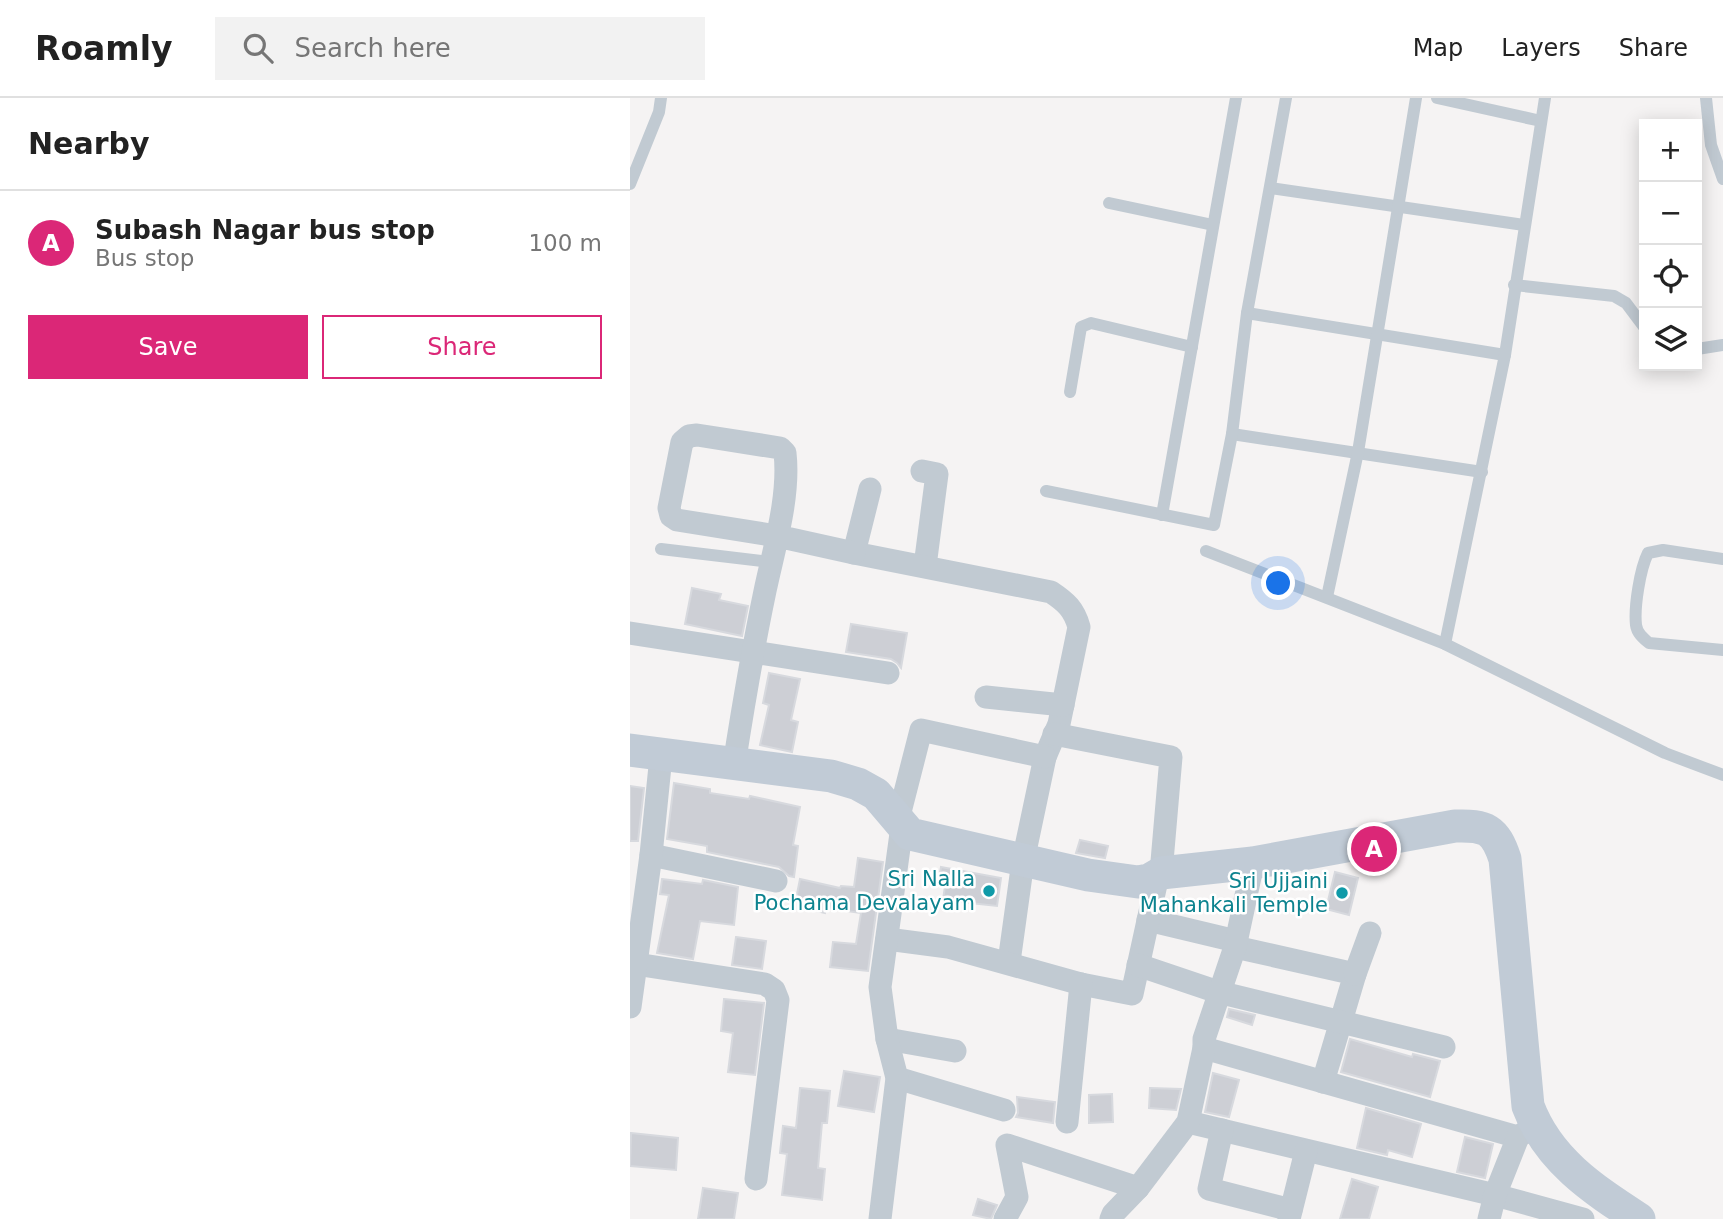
<!DOCTYPE html>
<html lang="en">
<head>
<meta charset="utf-8">
<style>
	:root { --surface:#fff; --page:#f2f2f2; --text:#222; --muted:#767676; --line:#e0e0e0; --accent:#db2777 }
	body { margin:0; font-family:"DejaVu Sans",sans-serif; background:var(--page); color:var(--text) }
	.controls { position:absolute; right:21px; top:21px; display:grid; overflow:hidden; border-radius:0px; box-shadow:0 4px 18px #0003 }
	.controls button { width:63px; height:63px; display:grid; place-items:center; padding:0; border:0; border-bottom:2px solid var(--line); background:var(--surface); color:var(--text); font:35px sans-serif }
	.you { position:absolute; left:649px; top:486px; width:24px; height:24px; margin:-18px; border:5px solid #fff; border-radius:50%; background:#1a73e8; box-shadow:0 0 0 10px #1a73e833 }
	.badge { display:grid; place-items:center; width:46px; height:46px; border-radius:50%; background:var(--accent); color:#fff; font-size:23px; font-weight:700 }
	.pin { position:absolute; translate:-50% -50%; border:4px solid #fff; box-shadow:0 2px 7px #0006 }
	.list { margin:0; padding:0; list-style:none }
	h2 { display:flex; justify-content:space-between; align-items:center; height:91px; margin:0; padding:0 28px; font-size:30px }
	h2 small { font-size:23px; font-weight:400; color:var(--muted) }
	.list li { display:grid; grid-template-columns:46px 1fr auto; gap:21px; align-items:center; box-sizing:border-box; height:105px; padding:0 28px; border-top:2px solid var(--line) }
	.list b { display:block; font-size:26px; white-space:nowrap }
	.list p { margin:0; font-size:23px; white-space:nowrap; color:var(--muted) }
	.list em { font-size:23px; font-style:normal; color:var(--muted) }
	.actions { display:flex; gap:14px; padding:21px 28px }
	.actions a { flex:1; padding:16px 0; border:2px solid var(--accent); border-radius:0px; text-align:center; font-size:24px; color:var(--accent) }
	.actions .main { background:var(--accent); color:#fff }
	.icon { flex:none; width:38px; height:38px; fill:none; stroke:currentColor; stroke-width:2; stroke-linecap:round; stroke-linejoin:round }
	.map { position:relative; flex:none; width:1093px; height:1121px; overflow:hidden }
	header { display:flex; align-items:center; gap:42px; box-sizing:border-box; height:98px; padding:0 35px; background:var(--surface); border-bottom:2px solid var(--line) }
	header strong { font-size:33px }
	nav { display:flex; gap:38px; margin-inline-start:auto; font-size:24px }
	.search { width:490px; height:63px; background:var(--page); display:flex; align-items:center; gap:18px; box-sizing:border-box; padding:0 24px; border-radius:0px; color:var(--muted); font-size:26px }
	main { display:flex }
	aside { flex:1; background:var(--surface) }
	.map>svg:first-child { display:block }
</style>
</head>
<body>
<header>
<strong>Roamly</strong>
<div class="search"><svg class="icon" aria-label="search" viewBox="0 0 24 24"><circle cx="10" cy="10" r="6"/><path d="M15 15l6 6"/></svg>Search here</div>
<nav><a>Map</a><a>Layers</a><a>Share</a></nav>
</header>
<main>
<aside>
<h2>Nearby<small></small></h2>
<ul class="list">
<li><span class="badge">A</span><div><b>Subash Nagar bus stop</b><p>Bus stop</p></div><em>100 m</em></li>
</ul>
<div class="actions"><a class="main">Save</a><a>Share</a></div>
</aside>
<div class="map">
<svg width="1093" height="1121" viewBox="0 0 1093 1121">
	<rect width="100%" height="100%" fill="#f5f3f3"/>
	<g fill="#cdcfd5" stroke="#d7d9de" stroke-width="2">
		<polygon points="62,490 91,496 89,502 118,508 112,538 55,526"/>
		<polygon points="221,526 277,535 271,570 267,565 261,561 216,554"/>
		<polygon points="139,575 170,581 161,622 168,624 162,654 130,647 139,607 133,605"/>
		<polygon points="44,685 80,691 80,695 119,701 120,698 170,709 163,747 168,748 164,779 159,778 149,769 77,754 77,748 37,741"/>
		<polygon points="0,688 14,690 8,743 0,743"/>
		<polygon points="450,742 478,748 475,760 446,755"/>
		<polygon points="228,760 253,764 238,873 200,869 203,844 226,846 231,815 196,810 195,815 174,810 175,803 166,801 170,781 210,790 211,788 224,789"/>
		<polygon points="311,769 371,780 367,808 313,802 315,788 308,786"/>
		<polygon points="705,774 728,780 719,817 696,811"/>
		<polygon points="32,781 72,786 73,782 108,789 104,827 70,823 63,861 27,855 39,797 30,796"/>
		<polygon points="106,839 136,843 132,871 102,867"/>
		<polygon points="94,901 134,905 125,977 98,974 103,935 91,933"/>
		<polygon points="599,911 625,917 622,927 597,919"/>
		<polygon points="720,941 782,959 783,956 810,963 800,999 711,974"/>
		<polygon points="214,973 250,979 244,1014 208,1008"/>
		<polygon points="583,975 609,982 599,1019 575,1014"/>
		<polygon points="170,990 200,993 197,1025 192,1025 188,1070 195,1071 192,1102 152,1097 157,1056 150,1055 153,1028 166,1030"/>
		<polygon points="520,990 551,991 546,1012 519,1010"/>
		<polygon points="482,996 483,1024 459,1025 459,997"/>
		<polygon points="387,999 425,1004 423,1025 386,1019 388,1015"/>
		<polygon points="736,1010 791,1026 782,1059 758,1052 757,1057 727,1050"/>
		<polygon points="1,1035 48,1040 46,1072 0,1068"/>
		<polygon points="835,1039 863,1046 855,1080 827,1074"/>
		<polygon points="722,1081 748,1089 739,1121 710,1121"/>
		<polygon points="73,1090 108,1095 104,1121 68,1121"/>
		<polygon points="348,1101 367,1107 361,1121 343,1117"/>
	</g>
	<g fill="none" stroke-linecap="round" stroke-linejoin="round">
		<g stroke="#c1cad2" stroke-width="12">
			<polyline points="807,0 911,23"/>
			<polyline points="1076,0 1081,47 1093,81"/>
			<polyline points="0,86 29,14 31,0"/>
			<polyline points="640,90 894,127"/>
			<polyline points="479,105 583,127"/>
			<polyline points="884,187 984,198 996,205 1014,229"/>
			<polyline points="617,215 875,257"/>
			<polyline points="1067,251 1093,247"/>
			<polyline points="440,294 451,229 461,225 562,249"/>
			<polyline points="602,336 852,374"/>
			<polyline points="416,393 584,427 602,336 617,215 656,0"/>
			<polyline points="532,417 606,0"/>
			<polyline points="31,451 141,464"/>
			<polyline points="576,453 815,546 1035,655 1093,677"/>
			<path d="M 1093,461 L 1033,452 L 1018,455 C 1010,471 1004,509 1006,527 C 1007,535 1013,540 1019,545 L 1093,552"/>
			<polyline points="697,499 728,354 786,0"/>
			<polyline points="815,546 875,257 915,0"/>
		</g>
		<g stroke="#c1cad2" stroke-width="23">
			<polyline points="292,373 307,376 295,468"/>
			<path d="M 240,391 L 224,455 L 421,494 C 436,504 444,511 449,529 L 429,626 L 415,659 L 393,763 L 379,864"/>
			<polyline points="0,535 258,575"/>
			<polyline points="356,599 433,607"/>
			<polyline points="424,636 541,659 531,775"/>
			<path d="M 104,667 C 113,609 123,550 135,493 C 144,450 160,399 155,355 L 150,350 L 67,337 L 59,338 L 52,344 L 39,410 L 41,418 L 47,422 L 147,438 L 224,455"/>
			<polyline points="268,722 291,632 415,659"/>
			<polyline points="21,757 146,783"/>
			<polyline points="518,822 606,843"/>
			<polyline points="257,841 318,849 451,886 502,896 528,777"/>
			<polyline points="605,849 725,876 693,984"/>
			<polyline points="0,865 135,886 144,892 148,902 126,1081"/>
			<polyline points="508,867 588,894 814,949"/>
			<polyline points="725,876 740,835"/>
			<polyline points="0,909 21,757 31,658"/>
			<polyline points="257,941 325,953"/>
			<polyline points="574,950 888,1039"/>
			<polyline points="267,980 374,1012"/>
			<polyline points="437,1024 451,886"/>
			<polyline points="558,1024 865,1097 953,1121"/>
			<polyline points="592,1032 579,1091 661,1112"/>
			<polyline points="250,1121 267,980 257,941 250,889 272,728"/>
			<polyline points="375,1121 387,1099 377,1047 508,1090"/>
			<polyline points="481,1121 483,1116 508,1090 558,1024 574,950 574,941 605,849 623,765"/>
			<polyline points="659,1121 676,1053"/>
			<polyline points="859,1121 865,1097 888,1039 900,1031"/>
		</g>
		<path stroke="#c1cbd6" stroke-width="33" d="M 0,652 L 201,678 L 228,686 L 246,696 L 280,736 L 458,777 L 508,784 L 519,782 L 531,775 L 623,765 L 825,728 C 856,727 865,731 875,761 L 898,1008 C 918,1062 963,1091 1009,1121"/>
	</g>
	<g fill="#0f9aa8" stroke="#fff" stroke-width="2.5">
		<circle cx="359" cy="793" r="7"/>
		<circle cx="712" cy="795" r="7"/>
	</g>
	<g text-anchor="middle" stroke-width="5" stroke-linejoin="round" paint-order="stroke">
		<g font-size="21" fill="#0d838f" stroke="#fff" text-anchor="end">
			<text x="345" y="788">Sri Nalla<tspan x="345" dy="24">Pochama Devalayam</tspan></text>
			<text x="698" y="790">Sri Ujjaini<tspan x="698" dy="24">Mahankali Temple</tspan></text>
		</g>
	</g>
</svg>
<div class="controls">
<button>+</button>
<button>−</button>
<button><svg class="icon" aria-label="locate" viewBox="0 0 24 24"><circle cx="12" cy="12" r="6"/><path d="M12 2v4M12 18v4M2 12h4M18 12h4"/></svg></button>
<button><svg class="icon" aria-label="layers" viewBox="0 0 24 24"><path d="M12 4l9 5-9 5-9-5zM3 14l9 5 9-5"/></svg></button>
</div>
<div class="you"></div>
<div class="pin badge" style="left:744px;top:751px">A</div>
</div>
</main>
</body>
</html>
